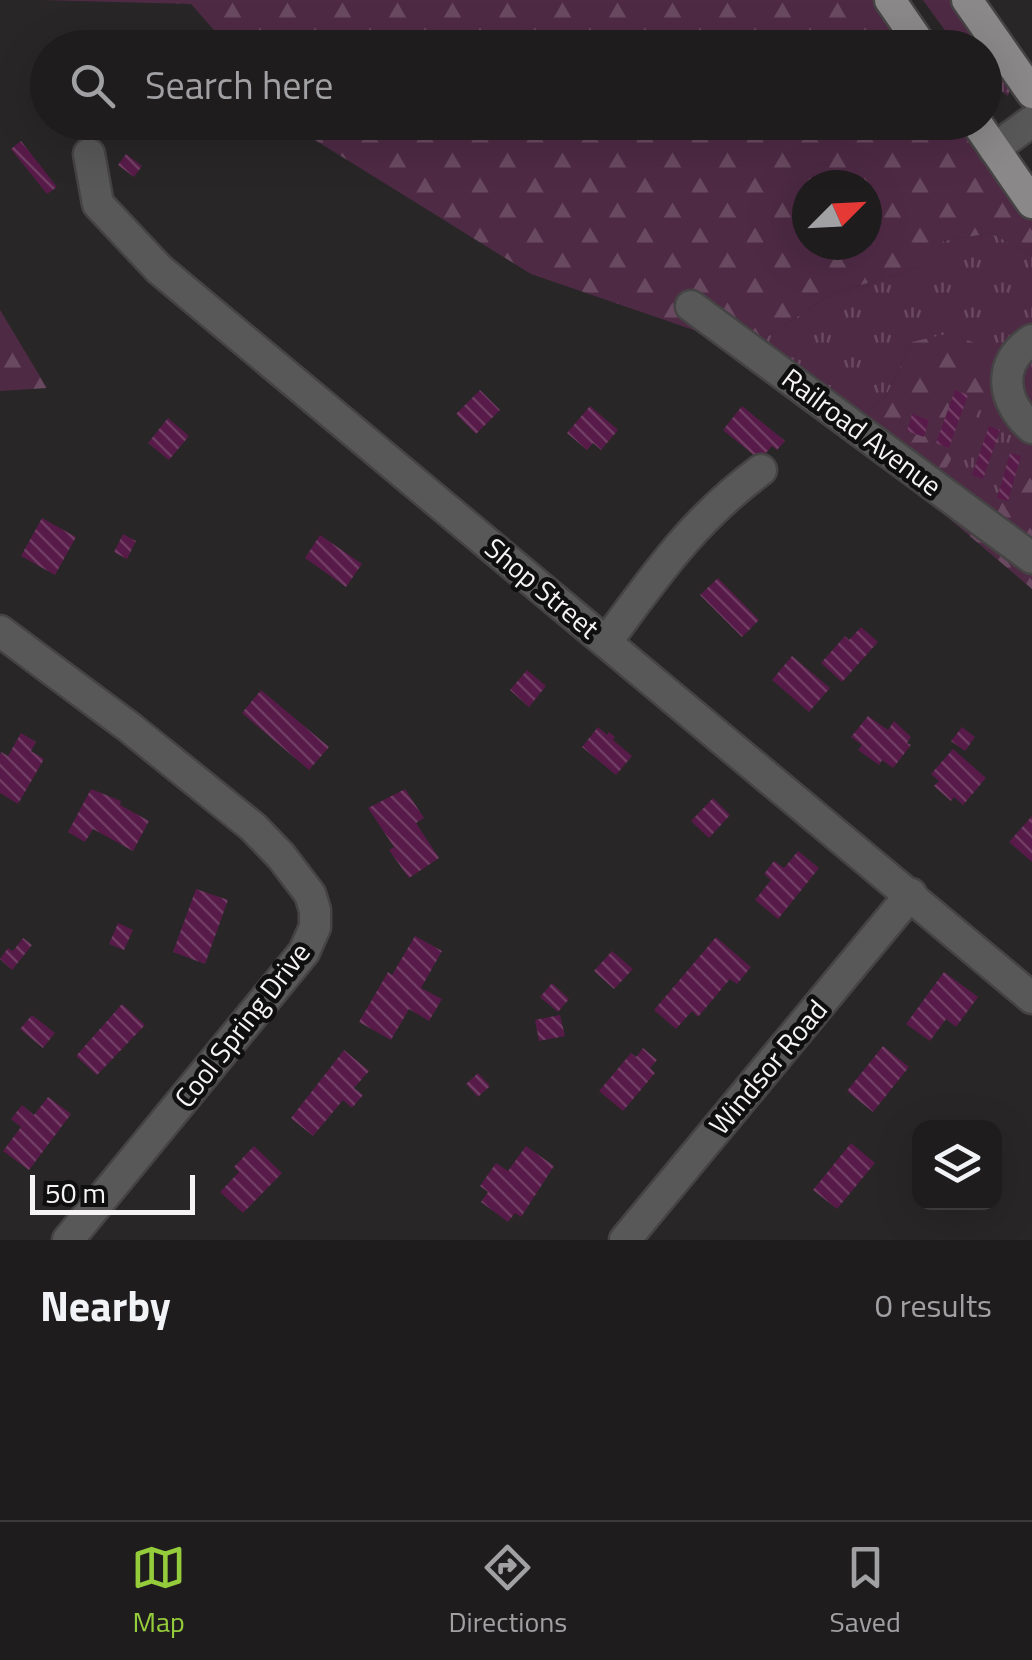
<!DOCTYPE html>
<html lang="en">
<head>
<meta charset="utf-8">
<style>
	:root { --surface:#1e1c1d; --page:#262526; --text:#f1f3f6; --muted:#a1a1a4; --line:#3c3a3b; --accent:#95cc3b }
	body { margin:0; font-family:"Titillium Web",sans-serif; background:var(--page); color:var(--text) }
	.controls { position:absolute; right:30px; bottom:30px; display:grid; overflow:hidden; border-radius:20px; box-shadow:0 10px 40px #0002 }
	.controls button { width:90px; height:90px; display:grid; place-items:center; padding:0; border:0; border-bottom:2px solid var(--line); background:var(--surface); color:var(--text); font:50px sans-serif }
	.compass { position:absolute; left:792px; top:170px; width:90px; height:90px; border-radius:50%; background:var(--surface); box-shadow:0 10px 40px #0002; rotate:66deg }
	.scale { position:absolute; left:30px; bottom:25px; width:165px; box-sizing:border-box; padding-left:10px; border:5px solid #f5f3f4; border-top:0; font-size:28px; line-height:35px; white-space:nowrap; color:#f5f3f4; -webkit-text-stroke:8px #100f10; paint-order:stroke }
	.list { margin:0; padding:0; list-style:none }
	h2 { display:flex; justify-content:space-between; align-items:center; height:130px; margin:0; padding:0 40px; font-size:42px }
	h2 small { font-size:32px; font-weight:400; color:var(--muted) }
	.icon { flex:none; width:55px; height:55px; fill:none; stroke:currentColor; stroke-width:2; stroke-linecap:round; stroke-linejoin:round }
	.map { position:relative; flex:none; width:1032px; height:1240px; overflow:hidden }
	.search { position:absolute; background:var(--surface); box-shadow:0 10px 40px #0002; left:30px; right:30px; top:30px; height:110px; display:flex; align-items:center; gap:25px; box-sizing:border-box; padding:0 35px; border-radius:55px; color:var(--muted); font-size:38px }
	.sheet { height:280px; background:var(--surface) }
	nav { display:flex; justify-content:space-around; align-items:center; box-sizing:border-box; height:140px; border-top:2px solid var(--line); background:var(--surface); font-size:28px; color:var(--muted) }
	nav a { display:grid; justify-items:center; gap:5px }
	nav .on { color:var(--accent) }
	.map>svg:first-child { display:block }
</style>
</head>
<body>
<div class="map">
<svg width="1032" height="1240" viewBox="0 0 1032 1240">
	<defs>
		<pattern id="grass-tufts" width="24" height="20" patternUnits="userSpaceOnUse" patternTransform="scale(2.5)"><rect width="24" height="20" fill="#4f2a45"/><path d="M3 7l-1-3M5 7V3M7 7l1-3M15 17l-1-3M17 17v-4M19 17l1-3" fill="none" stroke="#694960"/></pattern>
		<pattern id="forest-firs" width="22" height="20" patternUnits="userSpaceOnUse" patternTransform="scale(2.5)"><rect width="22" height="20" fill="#4f2a45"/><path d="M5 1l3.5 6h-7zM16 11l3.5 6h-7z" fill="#694960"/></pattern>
		<pattern id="building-back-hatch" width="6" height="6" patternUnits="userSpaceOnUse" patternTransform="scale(2.5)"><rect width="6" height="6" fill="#581b49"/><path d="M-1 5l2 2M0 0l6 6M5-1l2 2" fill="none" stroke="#713d64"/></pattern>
	</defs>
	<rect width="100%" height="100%" fill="#282627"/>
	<g fill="url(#grass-tufts)">
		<polygon points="923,0 958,0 1011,88 1008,96 985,78 984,48 957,47"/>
		<polygon points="991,233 1032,255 1032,447 1025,447 989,534 936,486 912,342 885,398 844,429 749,349 831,294 924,266 943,241"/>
	</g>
	<g fill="url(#forest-firs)" fill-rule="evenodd">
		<polygon points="42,0 883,0 916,47 229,47 191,4"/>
		<path d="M 294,123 L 968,123 L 1032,215 L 1032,255 L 991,233 L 943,241 L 924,266 L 831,294 L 749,349 L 531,274 L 302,132 ZM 807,185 L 867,185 L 867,245 L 807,245 Z"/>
		<polygon points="0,310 47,388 0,391"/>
		<polygon points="950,333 982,346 989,393 936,486 989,533 1025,446 1032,447 1032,589 844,429 885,398 912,342"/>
	</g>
	<g fill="url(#building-back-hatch)">
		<polygon points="133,33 140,48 98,48 98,47"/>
		<polygon points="21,141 57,187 47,194 11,149"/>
		<polygon points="126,154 142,166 134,177 118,165"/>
		<polygon points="480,390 500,410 476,434 456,414"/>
		<polygon points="955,390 968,395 949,448 936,443"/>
		<polygon points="590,406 618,430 601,450 593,443 587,450 567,433"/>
		<polygon points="742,406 785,441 777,450 772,446 760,460 723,430"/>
		<polygon points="912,414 929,420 924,437 907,431"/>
		<polygon points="168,418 189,436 169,460 148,443"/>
		<polygon points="989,426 1000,430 983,479 972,475"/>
		<polygon points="1010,453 1021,456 1008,501 997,498"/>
		<polygon points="42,518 76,537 55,575 21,556"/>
		<polygon points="123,534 136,541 127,559 114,552"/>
		<polygon points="320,535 362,564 346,587 305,558"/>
		<polygon points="718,578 759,620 742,637 700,595"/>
		<polygon points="861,627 878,642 842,682 821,663 845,636 849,640"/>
		<polygon points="792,656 830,688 809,712 772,680"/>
		<polygon points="527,670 546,686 529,707 510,690"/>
		<polygon points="261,690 329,747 309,770 242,713"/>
		<polygon points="868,716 888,730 894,721 911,737 907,743 911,745 893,768 882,760 879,765 858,750 862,745 851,737"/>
		<polygon points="598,727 607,735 609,732 615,737 613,740 632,756 616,775 582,747"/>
		<polygon points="962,727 975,737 965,751 951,741"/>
		<polygon points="21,733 36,742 31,751 44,759 18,804 0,793 0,755 1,752 8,756"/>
		<polygon points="953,749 986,778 963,805 954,797 951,801 934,786 939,781 931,774"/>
		<polygon points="91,789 121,801 120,805 149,821 133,851 93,829 85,842 68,832"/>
		<polygon points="405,789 424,818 416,823 439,858 409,878 389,850 394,847 368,808"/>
		<polygon points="713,798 730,815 709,838 691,821"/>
		<polygon points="1032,816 1032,862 1009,842"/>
		<polygon points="798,851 819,868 778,919 755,900 771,880 764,874 774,861 784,868"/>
		<polygon points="196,889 228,900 205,964 173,952"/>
		<polygon points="118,923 133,930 124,950 109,944"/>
		<polygon points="415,936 442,951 421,988 442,999 429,1021 409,1009 391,1040 359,1022 388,972 392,975"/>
		<polygon points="716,937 751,967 737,984 730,979 698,1017 692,1011 676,1029 654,1010"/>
		<polygon points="23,938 32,945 12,970 0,959 8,948 13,951"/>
		<polygon points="612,951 633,969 614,989 594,971"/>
		<polygon points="944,972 978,997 956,1027 946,1019 930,1041 906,1024"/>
		<polygon points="552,983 569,999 558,1012 540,997"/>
		<polygon points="122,1004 145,1025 97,1075 76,1056"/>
		<polygon points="32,1015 55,1033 43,1048 20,1029"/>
		<polygon points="560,1015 565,1036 539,1041 535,1020"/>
		<polygon points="883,1046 909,1067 873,1112 847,1091"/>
		<polygon points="643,1048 657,1060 650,1068 655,1073 623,1111 599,1091 631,1053 636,1057"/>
		<polygon points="344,1050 369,1071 354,1088 363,1095 352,1108 343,1100 313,1136 291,1118"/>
		<polygon points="478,1073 490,1086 478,1097 466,1084"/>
		<polygon points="48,1097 71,1114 29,1170 3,1151 21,1127 11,1119 22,1105 34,1115"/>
		<polygon points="851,1143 875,1163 837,1209 813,1190"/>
		<polygon points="254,1146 282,1173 243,1213 220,1192 239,1172 234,1167"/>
		<polygon points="526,1146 554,1166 521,1217 515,1213 508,1222 481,1202 488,1192 480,1186 496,1163 508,1171"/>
	</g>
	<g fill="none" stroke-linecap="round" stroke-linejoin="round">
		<defs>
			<g id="minor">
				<polyline points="994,149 1032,121"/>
				<polyline points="89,154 98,204 159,269 1032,998"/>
				<polyline points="691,306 1032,558"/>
				<path d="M 1032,340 C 996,363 1002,402 1032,428"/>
				<polyline points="0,631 129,727 253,827 281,856 310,894 315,910 315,927 304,952 68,1240"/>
				<path d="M 607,641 C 656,575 693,520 761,470"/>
				<polyline points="625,1240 911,894"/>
			</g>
			<g id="major">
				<polyline points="890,0 923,48"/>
				<polyline points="967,0 1032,93"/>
				<polyline points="976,122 1032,203"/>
			</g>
		</defs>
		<use href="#minor" stroke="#454344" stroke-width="35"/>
		<use href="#major" stroke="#454344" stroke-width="35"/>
		<use href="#minor" stroke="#595859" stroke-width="30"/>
		<use href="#major" stroke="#8b888a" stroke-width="30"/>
	</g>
	<g text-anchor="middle" stroke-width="9" stroke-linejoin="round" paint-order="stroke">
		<g font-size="28" fill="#f5f3f4" stroke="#100f10">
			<text transform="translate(862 432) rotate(37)" y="10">Railroad Avenue</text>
			<text transform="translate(542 588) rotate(40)" y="10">Shop Street</text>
			<text transform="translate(242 1025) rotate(-52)" y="10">Cool Spring Drive</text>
			<text transform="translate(768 1067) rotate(-50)" y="10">Windsor Road</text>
		</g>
	</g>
</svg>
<div class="controls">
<button><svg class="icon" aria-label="layers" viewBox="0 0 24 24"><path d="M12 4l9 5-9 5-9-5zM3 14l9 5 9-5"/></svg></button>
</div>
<svg class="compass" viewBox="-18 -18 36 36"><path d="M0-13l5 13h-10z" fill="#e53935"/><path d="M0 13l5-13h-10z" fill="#a1a1a4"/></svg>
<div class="scale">50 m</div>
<div class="search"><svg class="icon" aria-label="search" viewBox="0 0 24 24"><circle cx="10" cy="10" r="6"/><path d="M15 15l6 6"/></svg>Search here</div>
</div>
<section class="sheet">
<h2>Nearby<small>0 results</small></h2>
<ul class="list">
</ul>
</section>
<nav>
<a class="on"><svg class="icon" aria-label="map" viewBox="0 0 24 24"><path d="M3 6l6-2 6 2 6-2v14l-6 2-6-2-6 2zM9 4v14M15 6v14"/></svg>Map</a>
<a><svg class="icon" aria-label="directions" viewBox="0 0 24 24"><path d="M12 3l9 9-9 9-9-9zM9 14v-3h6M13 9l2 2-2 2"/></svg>Directions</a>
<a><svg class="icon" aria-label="saved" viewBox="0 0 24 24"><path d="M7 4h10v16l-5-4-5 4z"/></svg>Saved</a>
</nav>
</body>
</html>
